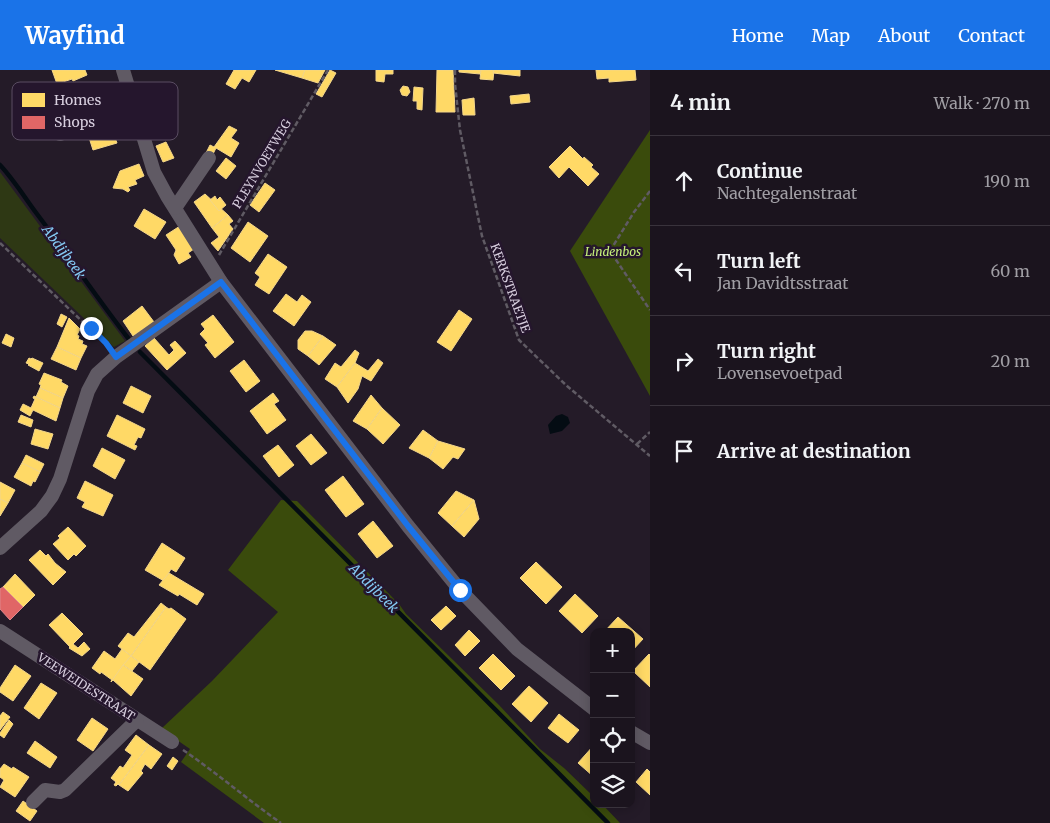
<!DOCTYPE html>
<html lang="en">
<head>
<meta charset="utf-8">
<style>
	:root { --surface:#1b141e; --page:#241d27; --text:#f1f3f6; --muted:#a09ea4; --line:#39333c; --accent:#1a73e8 }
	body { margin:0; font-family:Merriweather,serif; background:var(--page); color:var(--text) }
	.controls { position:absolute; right:15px; bottom:15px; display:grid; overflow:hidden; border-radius:10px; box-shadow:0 2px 12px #0003 }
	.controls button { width:45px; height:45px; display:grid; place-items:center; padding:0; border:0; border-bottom:1px solid var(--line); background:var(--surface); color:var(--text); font:25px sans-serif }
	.stop { position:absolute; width:15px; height:15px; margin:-11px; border:4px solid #1a73e8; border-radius:50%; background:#fff }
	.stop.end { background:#1a73e8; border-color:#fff; box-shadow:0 1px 5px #0008 }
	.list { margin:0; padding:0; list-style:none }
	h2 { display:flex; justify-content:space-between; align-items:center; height:65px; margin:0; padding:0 20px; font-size:21px }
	h2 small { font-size:16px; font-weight:400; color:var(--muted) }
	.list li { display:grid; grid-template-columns:32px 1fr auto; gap:15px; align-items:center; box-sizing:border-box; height:90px; padding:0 20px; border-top:1px solid var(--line) }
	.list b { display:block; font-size:19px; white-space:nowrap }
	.list p { margin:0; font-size:16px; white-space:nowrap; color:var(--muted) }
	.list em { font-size:16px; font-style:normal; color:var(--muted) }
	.icon { flex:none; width:28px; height:28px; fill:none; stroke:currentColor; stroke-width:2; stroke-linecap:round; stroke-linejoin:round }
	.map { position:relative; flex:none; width:650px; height:753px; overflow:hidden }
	header { display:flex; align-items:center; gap:30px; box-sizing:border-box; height:70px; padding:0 25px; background:var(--accent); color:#fff }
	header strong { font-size:24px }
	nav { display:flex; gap:28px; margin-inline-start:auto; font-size:18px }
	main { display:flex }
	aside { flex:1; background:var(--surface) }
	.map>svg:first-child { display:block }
</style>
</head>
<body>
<header>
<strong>Wayfind</strong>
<nav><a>Home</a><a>Map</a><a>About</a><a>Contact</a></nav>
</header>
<main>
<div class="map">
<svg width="650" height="753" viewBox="0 0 650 753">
	<rect width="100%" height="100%" fill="#241b28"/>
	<polygon fill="#2e3814" points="0,102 125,271 114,277 0,168"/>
	<g fill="#3a4b0c">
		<polygon points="650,60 650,326 570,181"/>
		<polygon points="281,430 297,431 399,534 406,544 499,635 540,679 564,698 594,727 594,734 602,734 620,753 264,753 181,692 190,679 161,659 212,611 278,542 228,500"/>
	</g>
	<polygon fill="#040c13" points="562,344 568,347 570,353 562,361 550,364 548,355 556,346"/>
	<g fill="#ffd966" stroke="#f3d68a">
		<polygon points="52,0 85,0 87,5 73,11 72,9 57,14"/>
		<polygon points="234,0 256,0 249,12 242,8 235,19 226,14"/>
		<polygon points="275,0 305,0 302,8"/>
		<polygon points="305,0 325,0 318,13 302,8"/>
		<polygon points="330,0 336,3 322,27 316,24"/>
		<polygon points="376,0 393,0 393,4 385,4 384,12 376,11"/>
		<polygon points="437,0 453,0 455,42 436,42"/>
		<polygon points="459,0 481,0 480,4 459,2"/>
		<polygon points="481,0 494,0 493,10 480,9"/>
		<polygon points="494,0 520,0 520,6 493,3"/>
		<polygon points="596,0 635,0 636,10 609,12 609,8 597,9"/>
		<polygon points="403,16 408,17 410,22 407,26 402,25 400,20"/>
		<polygon points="414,17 423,18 422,40 417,39 417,31 413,31"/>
		<polygon points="529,24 530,32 511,34 510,26"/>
		<polygon points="474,28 475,45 463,45 462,30"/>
		<polygon points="109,52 117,73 93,80 86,58"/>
		<polygon points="229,56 237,60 231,68 239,73 231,87 216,78 212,86 206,83 210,75 214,77"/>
		<polygon points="166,72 174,88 163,92 156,76"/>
		<polygon points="570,76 583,89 584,87 593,95 591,97 599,104 588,116 569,97 559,108 549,97"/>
		<polygon points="226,88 236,96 226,109 216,101"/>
		<polygon points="139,94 144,106 135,110 137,114 128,117 130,120 128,122 123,119 113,118 120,101"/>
		<polygon points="265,113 275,120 259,142 250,135"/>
		<polygon points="205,124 228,145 212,158 194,132"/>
		<polygon points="215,126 217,130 220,127 226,135 219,141 210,130"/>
		<polygon points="144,139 166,152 155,169 134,156"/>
		<polygon points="228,145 233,151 229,154 233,159 218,181 211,173 219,167 212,158"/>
		<polygon points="248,152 268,166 250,192 231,178"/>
		<polygon points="180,156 194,179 188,183 191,187 179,194 174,185 176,180 166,165"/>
		<polygon points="268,184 287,197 269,224 255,215 260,207 255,203"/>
		<polygon points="286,224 297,232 302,225 311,232 294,256 273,241"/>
		<polygon points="142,236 154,252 133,266 123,251"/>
		<polygon points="459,240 472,249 451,281 437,272"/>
		<polygon points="61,244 67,247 62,257 57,254"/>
		<polygon points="213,245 234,272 215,288 205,275 208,273 200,264 205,259 201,254"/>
		<polygon points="69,248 80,259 77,265 79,266 78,269 83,271 82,274 87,276 81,288 57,277"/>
		<polygon points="305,261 312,261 323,266 308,286 298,279 298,270"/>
		<polygon points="6,264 14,268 11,277 2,273"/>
		<polygon points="323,266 336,275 319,295 308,286"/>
		<polygon points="154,268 169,285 174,280 170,275 175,271 186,283 167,300 145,276"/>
		<polygon points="57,277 81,288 76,300 51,289"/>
		<polygon points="355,280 359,283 355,293 337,317 325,309 335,293 341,297"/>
		<polygon points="29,288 31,289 32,288 43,293 39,301 28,295 29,294 26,293"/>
		<polygon points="378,289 383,293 371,311 362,306 358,319 348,333 337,317 355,293 368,301"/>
		<polygon points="244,290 260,311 246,322 230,301"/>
		<polygon points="44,303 62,310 61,312 68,316 63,328 40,318 41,315 39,314"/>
		<polygon points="131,316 151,326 143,343 123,333"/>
		<polygon points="40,318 63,328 60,338 36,327"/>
		<polygon points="273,323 279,331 274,334 286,350 267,364 250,341"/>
		<polygon points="371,325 382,338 367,359 353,351"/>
		<polygon points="34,326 60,338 56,351 33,340 30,346 20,340 23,334 31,338 35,329 33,328"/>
		<polygon points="382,338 400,355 383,374 367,359"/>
		<polygon points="21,345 33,350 31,357 18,352"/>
		<polygon points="117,345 145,359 141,368 138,367 134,375 137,376 135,380 107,366"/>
		<polygon points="35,359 53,364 48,379 31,374"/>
		<polygon points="423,360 438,371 429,388 409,378"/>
		<polygon points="311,364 327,383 311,395 296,376"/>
		<polygon points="438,371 465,379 458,389 453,387 443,399 429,388"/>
		<polygon points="278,375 294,395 279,407 263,386"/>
		<polygon points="102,378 125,390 115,409 93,396"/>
		<polygon points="26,385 44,394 40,402 22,393"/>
		<polygon points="22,393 40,402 35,412 33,411 31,416 14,407"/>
		<polygon points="343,406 364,434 346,447 325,420"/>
		<polygon points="85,411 113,425 103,446 82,437 85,432 77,428"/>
		<polygon points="0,412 15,420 8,433 0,429"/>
		<polygon points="456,421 474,430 452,456 438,443"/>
		<polygon points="0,429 8,433 0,446"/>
		<polygon points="474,430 479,449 464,467 452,456"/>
		<polygon points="373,451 393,476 377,488 358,464"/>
		<polygon points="68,457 86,476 76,486 74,484 68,490 53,474 60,468 58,466"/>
		<polygon points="162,473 185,488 176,502 171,499 164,511 145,500"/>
		<polygon points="40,480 46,486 48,484 55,493 66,502 53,515 29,490"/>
		<polygon points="536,492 562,517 546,534 520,508"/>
		<polygon points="169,503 204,524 197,535 179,524 178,526 159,515"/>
		<polygon points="15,504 35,525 23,537 3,517"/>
		<polygon points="575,524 598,546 582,563 559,541"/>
		<polygon points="161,533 166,537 131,586 118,576 128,563 134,567"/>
		<polygon points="446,536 456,546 441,560 431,550"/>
		<polygon points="166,537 169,539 171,538 186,549 150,600 131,586"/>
		<polygon points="62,543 83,564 73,574 78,578 84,572 90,579 82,586 69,578 70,577 49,555"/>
		<polygon points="618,547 643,569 631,582 631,562 604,562"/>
		<polygon points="469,560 480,571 465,586 455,575"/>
		<polygon points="122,579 131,586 111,612 112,610 101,602 100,604 92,598 104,581 115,589"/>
		<polygon points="493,584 515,606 501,620 479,598"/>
		<polygon points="649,584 650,585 650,617 633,601"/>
		<polygon points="131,586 139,592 132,601 123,595"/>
		<polygon points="15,595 31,606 13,631 0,622 0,618"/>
		<polygon points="123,595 143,609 131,626 113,610 111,612"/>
		<polygon points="41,613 57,623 39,649 24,638"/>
		<polygon points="529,616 548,633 531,652 512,634"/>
		<polygon points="3,642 10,647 0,660 0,646"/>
		<polygon points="559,644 579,660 568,673 548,658"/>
		<polygon points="92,648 108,659 93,681 77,670"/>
		<polygon points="9,650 13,654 4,668 0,665 0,663"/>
		<polygon points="136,665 149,675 119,715 118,714 116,716 114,715 116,712 111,708 120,696 123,698 132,685 125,680"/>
		<polygon points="35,671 57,687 50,698 27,683"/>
		<polygon points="149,675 162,684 151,699 145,694 141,701 143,703 128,721 119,715"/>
		<polygon points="594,675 594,707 578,693"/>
		<polygon points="173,687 178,691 172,700 167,696"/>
		<polygon points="4,694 12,699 13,697 29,707 15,727 0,717 4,710 0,707 0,699"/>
		<polygon points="647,699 650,702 650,725 636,712"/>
		<polygon points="23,731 37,741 30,751 16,741"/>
	</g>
	<polygon fill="#e06666" stroke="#dd858a" points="3,517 23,537 10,550 0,539 0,519"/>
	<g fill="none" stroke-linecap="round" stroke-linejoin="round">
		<g stroke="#040c13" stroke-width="4.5">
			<path d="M 0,95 C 14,110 25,128 37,144 C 68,185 97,228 128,268"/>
			<polyline points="140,282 608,753"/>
		</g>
		<g stroke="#605b64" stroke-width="2.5" stroke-dasharray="5 2.5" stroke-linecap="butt">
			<polyline points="455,0 455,14 460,60 482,166 519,270 567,316 650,386"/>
			<polyline points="650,121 634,142 610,181 650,240"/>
			<polyline points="0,173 109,277"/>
			<polyline points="219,185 328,0"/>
			<polyline points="637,374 650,362"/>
			<path d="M 183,680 C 217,703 248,730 281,753"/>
		</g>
		<g stroke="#605a64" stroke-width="14">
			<polyline points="123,0 154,102 167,126 221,212 408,456 460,520 517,579 594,639"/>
			<path d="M 60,64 C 85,56 77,40 91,32 C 101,25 117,23 128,19"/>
			<polyline points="175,138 209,88"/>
			<polyline points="0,478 41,441 52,426 60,409 88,321 97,304 116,287 221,212"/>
			<polyline points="0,561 172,672"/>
			<polyline points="631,662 650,673"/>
			<polyline points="33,732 45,720 60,722 65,720 137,650"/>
		</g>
	</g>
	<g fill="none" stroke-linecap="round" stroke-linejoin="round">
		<polyline stroke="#1a73e8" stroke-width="6" points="91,258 106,273 116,287 221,212 408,456 460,520"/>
	</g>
	<g text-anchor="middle" stroke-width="5" stroke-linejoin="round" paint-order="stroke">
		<g font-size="12" fill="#d7cede" stroke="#25162d">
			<text transform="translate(262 94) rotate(-59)" y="4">PLEYNVOETWEG</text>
			<text transform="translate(510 218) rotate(70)" y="4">KERKSTRAETJE</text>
			<text transform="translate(86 617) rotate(33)" y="4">VEEWEIDESTRAAT</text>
		</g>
		<g font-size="12" font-style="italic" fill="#c5f07a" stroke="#25162d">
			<text x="613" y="186">Lindenbos</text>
		</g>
		<g font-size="14" font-style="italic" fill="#84c9f3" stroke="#25162d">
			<text transform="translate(64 182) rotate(54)" y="5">Abdijbeek</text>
			<text transform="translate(374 518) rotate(45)" y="5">Abdijbeek</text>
		</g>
	</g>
	<rect x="12" y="12" width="166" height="58" rx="8" fill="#25162d" stroke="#5a4d62" stroke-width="1"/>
	<rect x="22" y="23" width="23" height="14" fill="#ffd966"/>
	<rect x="22" y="46" width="23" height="13" fill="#e06666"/>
	<g font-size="14" fill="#d7cede">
		<text x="54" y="35">Homes</text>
		<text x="54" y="57">Shops</text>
	</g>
</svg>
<div class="controls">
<button>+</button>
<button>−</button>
<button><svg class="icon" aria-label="locate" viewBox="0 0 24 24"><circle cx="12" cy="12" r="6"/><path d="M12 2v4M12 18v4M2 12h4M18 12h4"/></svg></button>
<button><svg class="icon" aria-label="layers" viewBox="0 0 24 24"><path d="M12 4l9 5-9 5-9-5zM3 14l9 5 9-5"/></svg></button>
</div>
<div class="stop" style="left:460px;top:520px"></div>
<div class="stop end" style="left:91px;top:258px"></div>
</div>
<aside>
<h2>4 min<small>Walk · 270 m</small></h2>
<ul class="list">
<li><svg class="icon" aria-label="ahead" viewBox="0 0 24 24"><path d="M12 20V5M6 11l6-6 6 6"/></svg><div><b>Continue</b><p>Nachtegalenstraat</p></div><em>190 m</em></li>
<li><svg class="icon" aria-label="left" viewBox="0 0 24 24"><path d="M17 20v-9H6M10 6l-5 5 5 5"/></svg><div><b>Turn left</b><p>Jan Davidtsstraat</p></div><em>60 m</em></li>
<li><svg class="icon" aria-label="right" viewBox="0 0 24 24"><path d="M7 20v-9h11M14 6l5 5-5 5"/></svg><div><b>Turn right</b><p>Lovensevoetpad</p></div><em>20 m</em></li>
<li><svg class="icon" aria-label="arrive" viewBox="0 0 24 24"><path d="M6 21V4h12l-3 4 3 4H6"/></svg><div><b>Arrive at destination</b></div></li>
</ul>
</aside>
</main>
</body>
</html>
